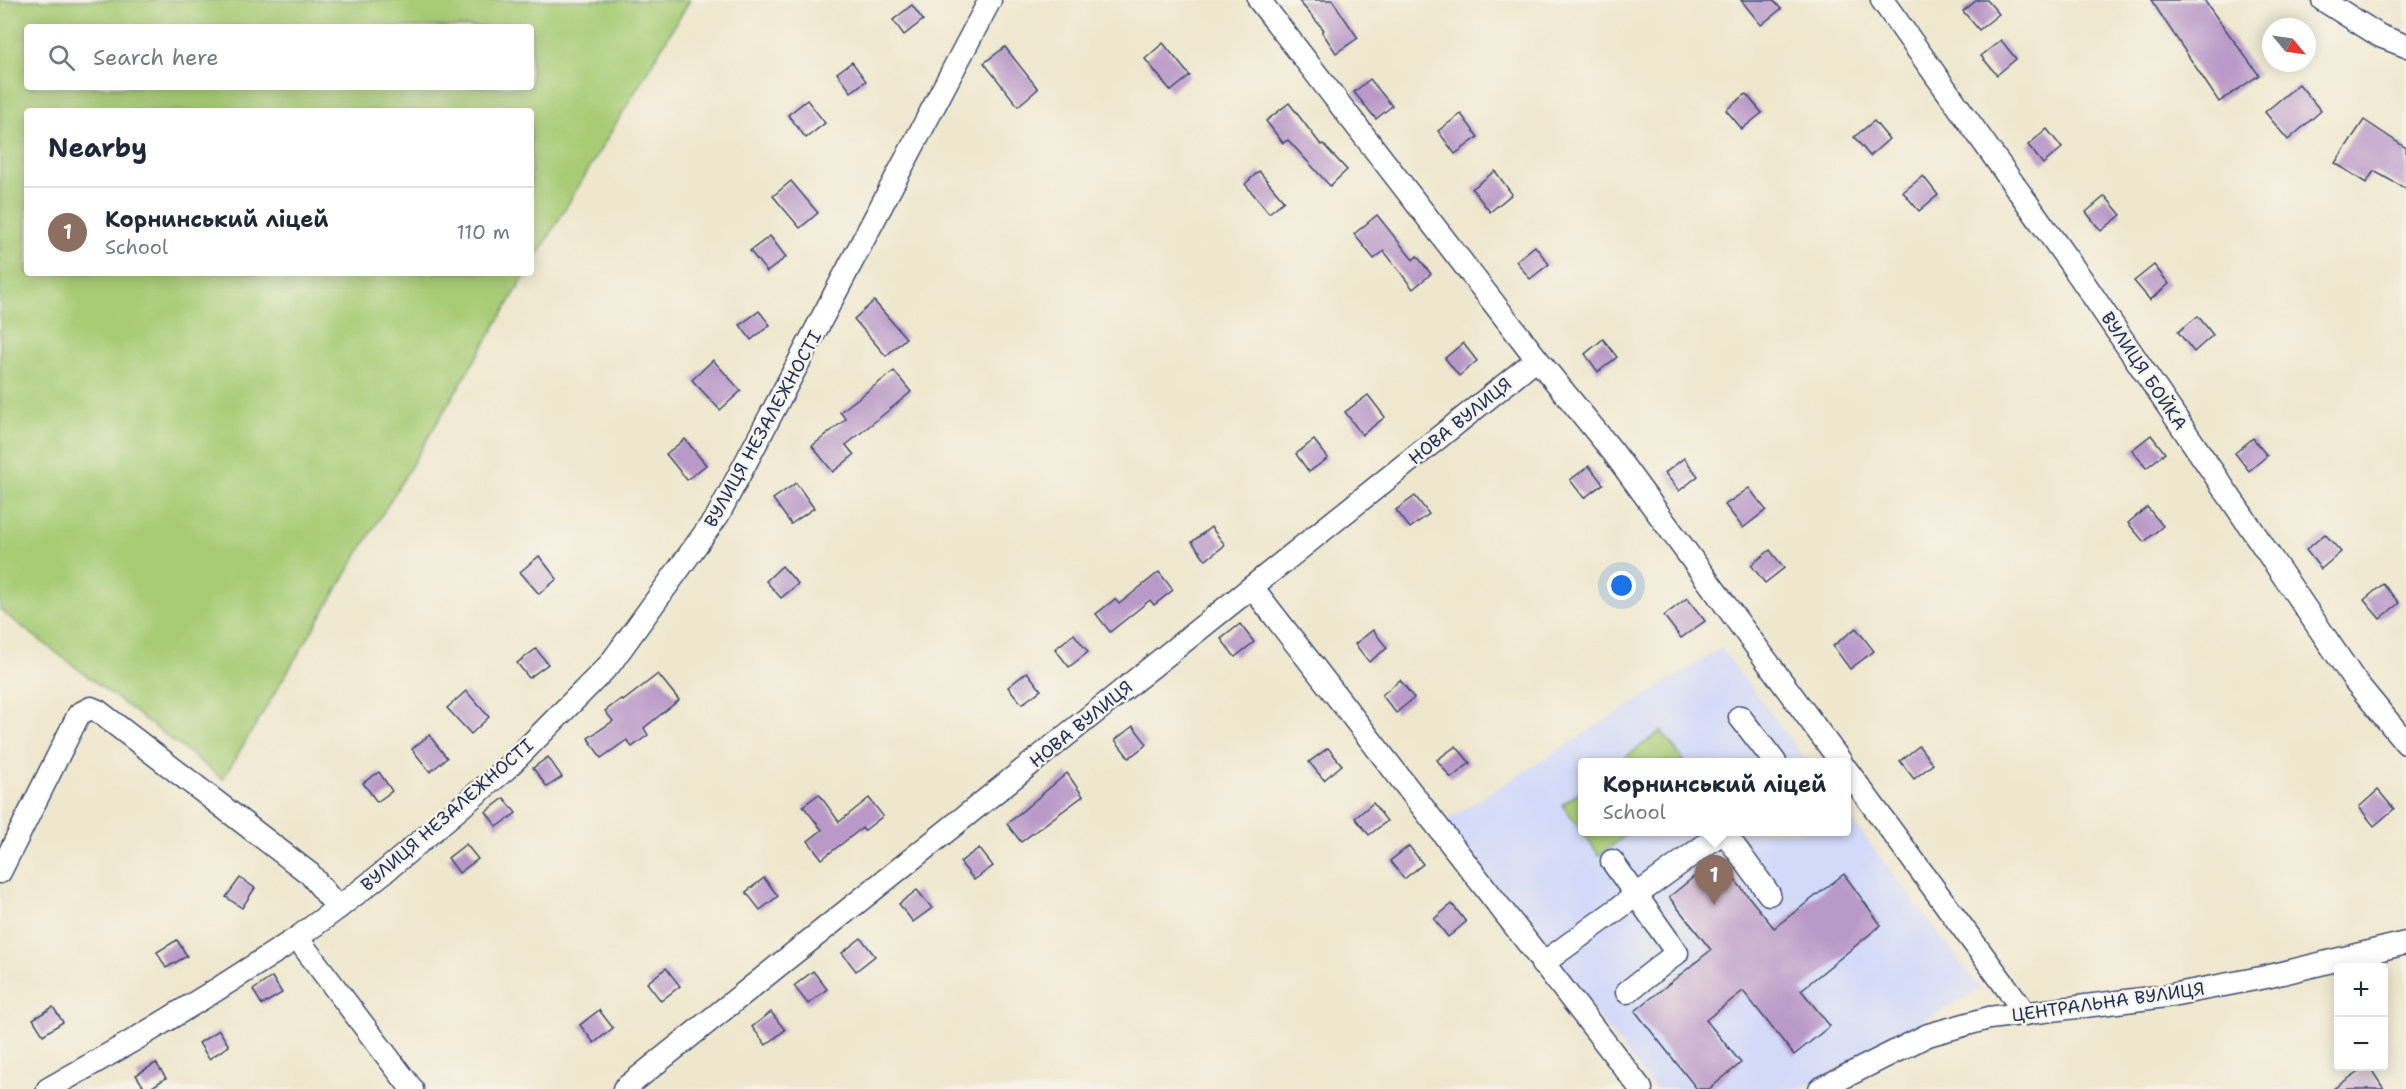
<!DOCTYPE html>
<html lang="en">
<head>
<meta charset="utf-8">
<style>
	:root { --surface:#fff; --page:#f6f6f7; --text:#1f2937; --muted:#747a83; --line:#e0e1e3; --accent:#111827 }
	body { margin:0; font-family:"Shantell Sans",sans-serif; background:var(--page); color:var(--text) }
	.controls { position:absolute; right:18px; bottom:18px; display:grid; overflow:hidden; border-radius:6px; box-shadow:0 3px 15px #0003 }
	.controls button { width:54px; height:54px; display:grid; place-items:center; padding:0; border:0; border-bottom:2px solid var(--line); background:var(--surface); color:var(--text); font:30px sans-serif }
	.compass { position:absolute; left:2262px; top:18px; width:54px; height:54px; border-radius:50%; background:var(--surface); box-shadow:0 3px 15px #0003; rotate:119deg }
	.you { position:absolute; left:1622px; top:586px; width:21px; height:21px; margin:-15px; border:4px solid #fff; border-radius:50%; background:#1a73e8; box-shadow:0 0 0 9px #1a73e833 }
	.badge { display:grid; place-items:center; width:39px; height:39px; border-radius:50%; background:var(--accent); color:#fff; font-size:20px; font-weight:700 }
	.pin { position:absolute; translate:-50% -50px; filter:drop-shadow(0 2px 3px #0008) }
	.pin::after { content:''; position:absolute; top:32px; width:21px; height:18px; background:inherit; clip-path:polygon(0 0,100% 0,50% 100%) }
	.popup { position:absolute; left:1578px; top:758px; width:273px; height:78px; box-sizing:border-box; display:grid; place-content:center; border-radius:6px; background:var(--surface); filter:drop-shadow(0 2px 4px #0005); font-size:20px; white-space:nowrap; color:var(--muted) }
	.popup b { font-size:22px; color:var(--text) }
	.popup::after { content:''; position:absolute; left:50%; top:100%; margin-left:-12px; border:12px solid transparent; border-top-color:var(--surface) }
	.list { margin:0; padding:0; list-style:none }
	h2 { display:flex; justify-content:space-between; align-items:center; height:78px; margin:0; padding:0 24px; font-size:26px }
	h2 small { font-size:20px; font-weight:400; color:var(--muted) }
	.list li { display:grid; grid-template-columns:39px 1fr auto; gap:18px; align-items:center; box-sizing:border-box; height:90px; padding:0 24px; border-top:2px solid var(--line) }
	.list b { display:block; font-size:22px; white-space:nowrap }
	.list p { margin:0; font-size:20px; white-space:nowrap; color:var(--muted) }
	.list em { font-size:20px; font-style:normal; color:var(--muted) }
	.icon { flex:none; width:33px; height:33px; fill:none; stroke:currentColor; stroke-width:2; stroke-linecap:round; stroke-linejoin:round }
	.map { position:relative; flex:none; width:2406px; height:1089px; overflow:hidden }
	.search { position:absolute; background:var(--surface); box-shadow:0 3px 15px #0003; left:24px; top:24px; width:510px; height:66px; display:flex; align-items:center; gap:15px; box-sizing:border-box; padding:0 21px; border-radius:6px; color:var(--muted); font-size:22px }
	.panel { position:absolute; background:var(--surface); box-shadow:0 3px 15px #0003; left:24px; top:108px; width:510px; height:168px; border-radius:6px }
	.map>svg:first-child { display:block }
</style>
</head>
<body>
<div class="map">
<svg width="2406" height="1089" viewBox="0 0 2406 1089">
	<rect width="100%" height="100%" fill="#f7f3e8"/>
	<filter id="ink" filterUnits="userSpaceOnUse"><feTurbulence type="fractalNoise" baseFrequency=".0167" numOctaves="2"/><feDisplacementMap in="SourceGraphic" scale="12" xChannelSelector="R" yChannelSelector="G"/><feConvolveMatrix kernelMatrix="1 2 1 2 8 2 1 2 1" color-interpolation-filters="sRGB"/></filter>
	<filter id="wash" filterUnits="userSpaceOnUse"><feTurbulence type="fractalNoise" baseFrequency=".008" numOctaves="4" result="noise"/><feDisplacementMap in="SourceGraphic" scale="24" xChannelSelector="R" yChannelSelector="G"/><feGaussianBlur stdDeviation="1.35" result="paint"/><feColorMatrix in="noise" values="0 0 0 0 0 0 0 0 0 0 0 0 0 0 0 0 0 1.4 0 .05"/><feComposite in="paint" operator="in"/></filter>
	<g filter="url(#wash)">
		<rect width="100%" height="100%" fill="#efe7cd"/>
		<polygon fill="#d2d9f9" points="1721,648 1808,762 1582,762 1582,832 1846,832 1846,812 1981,989 1800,1089 1655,1089 1445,821"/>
		<g fill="#a8cc76" stroke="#627e6a" stroke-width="1.5" fill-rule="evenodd">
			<path d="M 0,0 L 690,0 L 531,266 L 531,111 L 27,111 L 27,273 L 527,273 L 223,779 L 0,610 ZM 27,27 L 531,27 L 531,87 L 27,87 Z"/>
			<polygon points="1661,731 1685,762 1619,762"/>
			<polygon points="1582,790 1582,832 1631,832 1599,855 1562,805"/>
		</g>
		<g id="blocks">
			<g fill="#b999c8">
				<polygon points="1298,0 1332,0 1358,38 1336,53 1322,32 1324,30"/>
				<polygon points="1741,0 1773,0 1781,9 1761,25"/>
				<polygon points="1977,0 1987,0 1999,14 1979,30 1963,11"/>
				<polygon points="2151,0 2204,0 2259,75 2219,102"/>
				<polygon points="912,5 923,20 904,35 893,20"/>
				<polygon points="2001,40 2016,59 1997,75 1981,56"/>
				<polygon points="1163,43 1190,76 1171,91 1145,59"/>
				<polygon points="1005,47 1038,89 1018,106 984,63"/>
				<polygon points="852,62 866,81 851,92 837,73"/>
				<polygon points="1370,79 1392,106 1376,119 1354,92"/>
				<polygon points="2299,84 2321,111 2288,140 2265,112"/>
				<polygon points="1746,94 1762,113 1742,129 1726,110"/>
				<polygon points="807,100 825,123 806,138 788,115"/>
				<polygon points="1289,103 1321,145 1323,144 1347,170 1330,186 1288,140 1283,143 1266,121"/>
				<polygon points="1461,114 1478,137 1455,154 1438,131"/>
				<polygon points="2364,120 2406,148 2406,189 2374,171 2366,183 2335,163"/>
				<polygon points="1874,121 1889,139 1870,156 1854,137"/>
				<polygon points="2047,129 2062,148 2043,164 2028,145"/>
				<polygon points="1259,171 1284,201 1269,213 1245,184"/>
				<polygon points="1495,171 1512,194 1490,212 1472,189"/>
				<polygon points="1923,176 1938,195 1919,211 1903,192"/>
				<polygon points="791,181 818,213 800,228 773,196"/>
				<polygon points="2105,196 2121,215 2101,231 2086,212"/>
				<polygon points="1377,215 1413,260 1417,256 1431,274 1413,289 1384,251 1374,259 1354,234"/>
				<polygon points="770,236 786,257 767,272 750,251"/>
				<polygon points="1535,246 1549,264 1530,279 1516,261"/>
				<polygon points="2154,265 2169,284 2150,300 2134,281"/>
				<polygon points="874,301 906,338 886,356 854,319"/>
				<polygon points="759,311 770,325 751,340 740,325"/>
				<polygon points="2198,316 2213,335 2194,352 2178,332"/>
				<polygon points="1603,339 1617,357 1598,372 1585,354"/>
				<polygon points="1463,343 1477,361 1459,376 1445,358"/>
				<polygon points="713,360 741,391 720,410 692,380"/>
				<polygon points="894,371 911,392 846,445 854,455 833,472 812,446 846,419 840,412"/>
				<polygon points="1368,395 1385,417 1362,435 1345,412"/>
				<polygon points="2151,435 2165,453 2146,468 2132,450"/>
				<polygon points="2253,438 2267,456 2249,471 2235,453"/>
				<polygon points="685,439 706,465 687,480 666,454"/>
				<polygon points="1314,440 1328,458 1309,472 1296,454"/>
				<polygon points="1684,458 1698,476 1679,491 1665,473"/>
				<polygon points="1589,466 1603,484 1584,498 1570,480"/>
				<polygon points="796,483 814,508 791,524 773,499"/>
				<polygon points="1749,488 1766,510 1743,528 1725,505"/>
				<polygon points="1415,496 1429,514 1410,528 1396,510"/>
				<polygon points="2147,507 2163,526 2144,542 2128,523"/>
				<polygon points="1211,527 1225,545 1206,560 1192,542"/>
				<polygon points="2325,534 2341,552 2321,569 2306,550"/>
				<polygon points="1770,550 1784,568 1765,583 1751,565"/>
				<polygon points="539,556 557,579 539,594 520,572"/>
				<polygon points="782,566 798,584 781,598 766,581"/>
				<polygon points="1159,572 1173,590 1154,605 1150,600 1110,632 1096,614 1115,599 1119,604"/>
				<polygon points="2383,584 2399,603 2380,619 2364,600"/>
				<polygon points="1687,598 1705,621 1681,638 1664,616"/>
				<polygon points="1240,624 1254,642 1235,657 1221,639"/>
				<polygon points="1856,628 1874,651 1850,669 1833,646"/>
				<polygon points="1373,630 1387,648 1369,662 1355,644"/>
				<polygon points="1074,634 1088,652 1069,667 1055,649"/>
				<polygon points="536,649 548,664 529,678 517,663"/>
				<polygon points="1027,672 1041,690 1022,704 1008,687"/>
				<polygon points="658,674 679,700 644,728 648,735 632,747 627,740 601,758 588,738 613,721 605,711 621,699 623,701"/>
				<polygon points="1400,680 1414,698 1396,713 1382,695"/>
				<polygon points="466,691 489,717 471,734 447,708"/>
				<polygon points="1133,726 1147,744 1129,758 1115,740"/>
				<polygon points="429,735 447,758 430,772 412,749"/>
				<polygon points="1456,746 1470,763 1451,778 1437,760"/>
				<polygon points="1919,746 1933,764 1914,779 1900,761"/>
				<polygon points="1328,748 1342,765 1324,780 1309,762"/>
				<polygon points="548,757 562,777 547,787 533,768"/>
				<polygon points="379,772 392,791 377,802 363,783"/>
				<polygon points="1067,773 1083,796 1021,842 1007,824"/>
				<polygon points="2378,790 2394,809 2374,826 2359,807"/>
				<polygon points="819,794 839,822 869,798 883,816 864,831 862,828 822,859 808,841 822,830 803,806"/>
				<polygon points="504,798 516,813 497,827 486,812"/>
				<polygon points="1373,803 1387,821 1369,835 1355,818"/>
				<polygon points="466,844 478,859 459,873 448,858"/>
				<polygon points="1409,846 1423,864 1404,879 1390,861"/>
				<polygon points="979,848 993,866 974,880 960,862"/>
				<polygon points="1717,858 1774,928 1844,874 1881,925 1801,990 1830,1026 1794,1055 1743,991 1706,1020 1741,1063 1709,1089 1697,1089 1635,1011 1711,950 1669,897"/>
				<polygon points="240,878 255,888 242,908 226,897"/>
				<polygon points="764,878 778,896 760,910 746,892"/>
				<polygon points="917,890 932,908 913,922 899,904"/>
				<polygon points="1452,904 1466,922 1448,937 1434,919"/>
				<polygon points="861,938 875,956 856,971 842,953"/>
				<polygon points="177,940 187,956 166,968 157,952"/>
				<polygon points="666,968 680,986 661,1001 647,983"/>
				<polygon points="813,971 827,989 808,1004 794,986"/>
				<polygon points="272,977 282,993 262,1005 253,990"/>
				<polygon points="53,1007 63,1022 43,1035 33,1019"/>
				<polygon points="599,1010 613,1028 594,1043 580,1025"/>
				<polygon points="771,1012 785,1030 766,1045 752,1027"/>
				<polygon points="219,1030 229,1046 209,1059 199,1043"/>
				<polygon points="156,1063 166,1078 149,1089 145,1089 136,1075"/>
				<polygon points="2367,1066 2369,1066 2384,1089 2333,1089"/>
			</g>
		</g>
	</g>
	<g filter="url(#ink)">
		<use href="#blocks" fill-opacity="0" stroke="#3b4b6f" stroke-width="1.5"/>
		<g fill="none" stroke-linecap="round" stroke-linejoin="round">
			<defs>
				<g id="minor">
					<polyline points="1259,0 1537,359 1613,452 1841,762"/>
					<polyline points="1882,0 2080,277 2355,681 2406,743"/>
					<polyline points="2323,0 2380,36 2406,46"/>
					<polyline points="1252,587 1641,1089"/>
					<polyline points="1740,717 1775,762"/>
					<polyline points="1846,769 2026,1014"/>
					<polyline points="1724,832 1769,894"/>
					<polyline points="1612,861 1677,953 1627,992"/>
					<polyline points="0,872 79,714 91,708 98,711 310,874 338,908"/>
					<polyline points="297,938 412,1089"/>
					<polyline points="1542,964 1723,832"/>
					<polyline points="48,1089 134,1040 216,990 297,938 338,908 383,873 507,768 610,664 718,515 990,0"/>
					<polyline points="624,1089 1537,359"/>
					<polyline points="1820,1089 1928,1035 1989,1018 2166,996 2266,977 2406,943"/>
				</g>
			</defs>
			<use href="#minor" stroke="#3b4b6f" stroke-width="25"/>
			<use href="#minor" stroke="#fff" stroke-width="22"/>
		</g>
	</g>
	<g text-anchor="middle" stroke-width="5" stroke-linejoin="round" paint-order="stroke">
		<g font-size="18" fill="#1b2f5e" stroke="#f7f3e8">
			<text transform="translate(2144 371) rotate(56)" y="6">ВУЛИЦЯ БОЙКА</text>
			<text transform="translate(1460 421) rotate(-39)" y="6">НОВА ВУЛИЦЯ</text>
			<text transform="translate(763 429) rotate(-61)" y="6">ВУЛИЦЯ НЕЗАЛЕЖНОСТІ</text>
			<text transform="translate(1081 724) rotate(-39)" y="6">НОВА ВУЛИЦЯ</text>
			<text transform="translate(447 815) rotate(-41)" y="6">ВУЛИЦЯ НЕЗАЛЕЖНОСТІ</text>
			<text transform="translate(2108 1002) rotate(-8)" y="6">ЦЕНТРАЛЬНА ВУЛИЦЯ</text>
		</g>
	</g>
</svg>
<div class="controls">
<button>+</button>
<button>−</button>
</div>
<svg class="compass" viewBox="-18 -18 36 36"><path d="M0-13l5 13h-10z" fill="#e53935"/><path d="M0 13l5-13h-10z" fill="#747a83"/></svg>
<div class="you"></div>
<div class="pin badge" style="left:1714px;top:905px;background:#8d6e63">1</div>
<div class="popup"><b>Корнинський ліцей</b>School</div>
<div class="search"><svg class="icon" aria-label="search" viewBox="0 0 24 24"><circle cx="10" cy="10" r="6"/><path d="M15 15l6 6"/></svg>Search here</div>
<section class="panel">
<h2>Nearby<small></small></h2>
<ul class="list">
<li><span class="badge" style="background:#8d6e63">1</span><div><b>Корнинський ліцей</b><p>School</p></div><em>110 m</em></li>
</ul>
</section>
</div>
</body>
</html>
